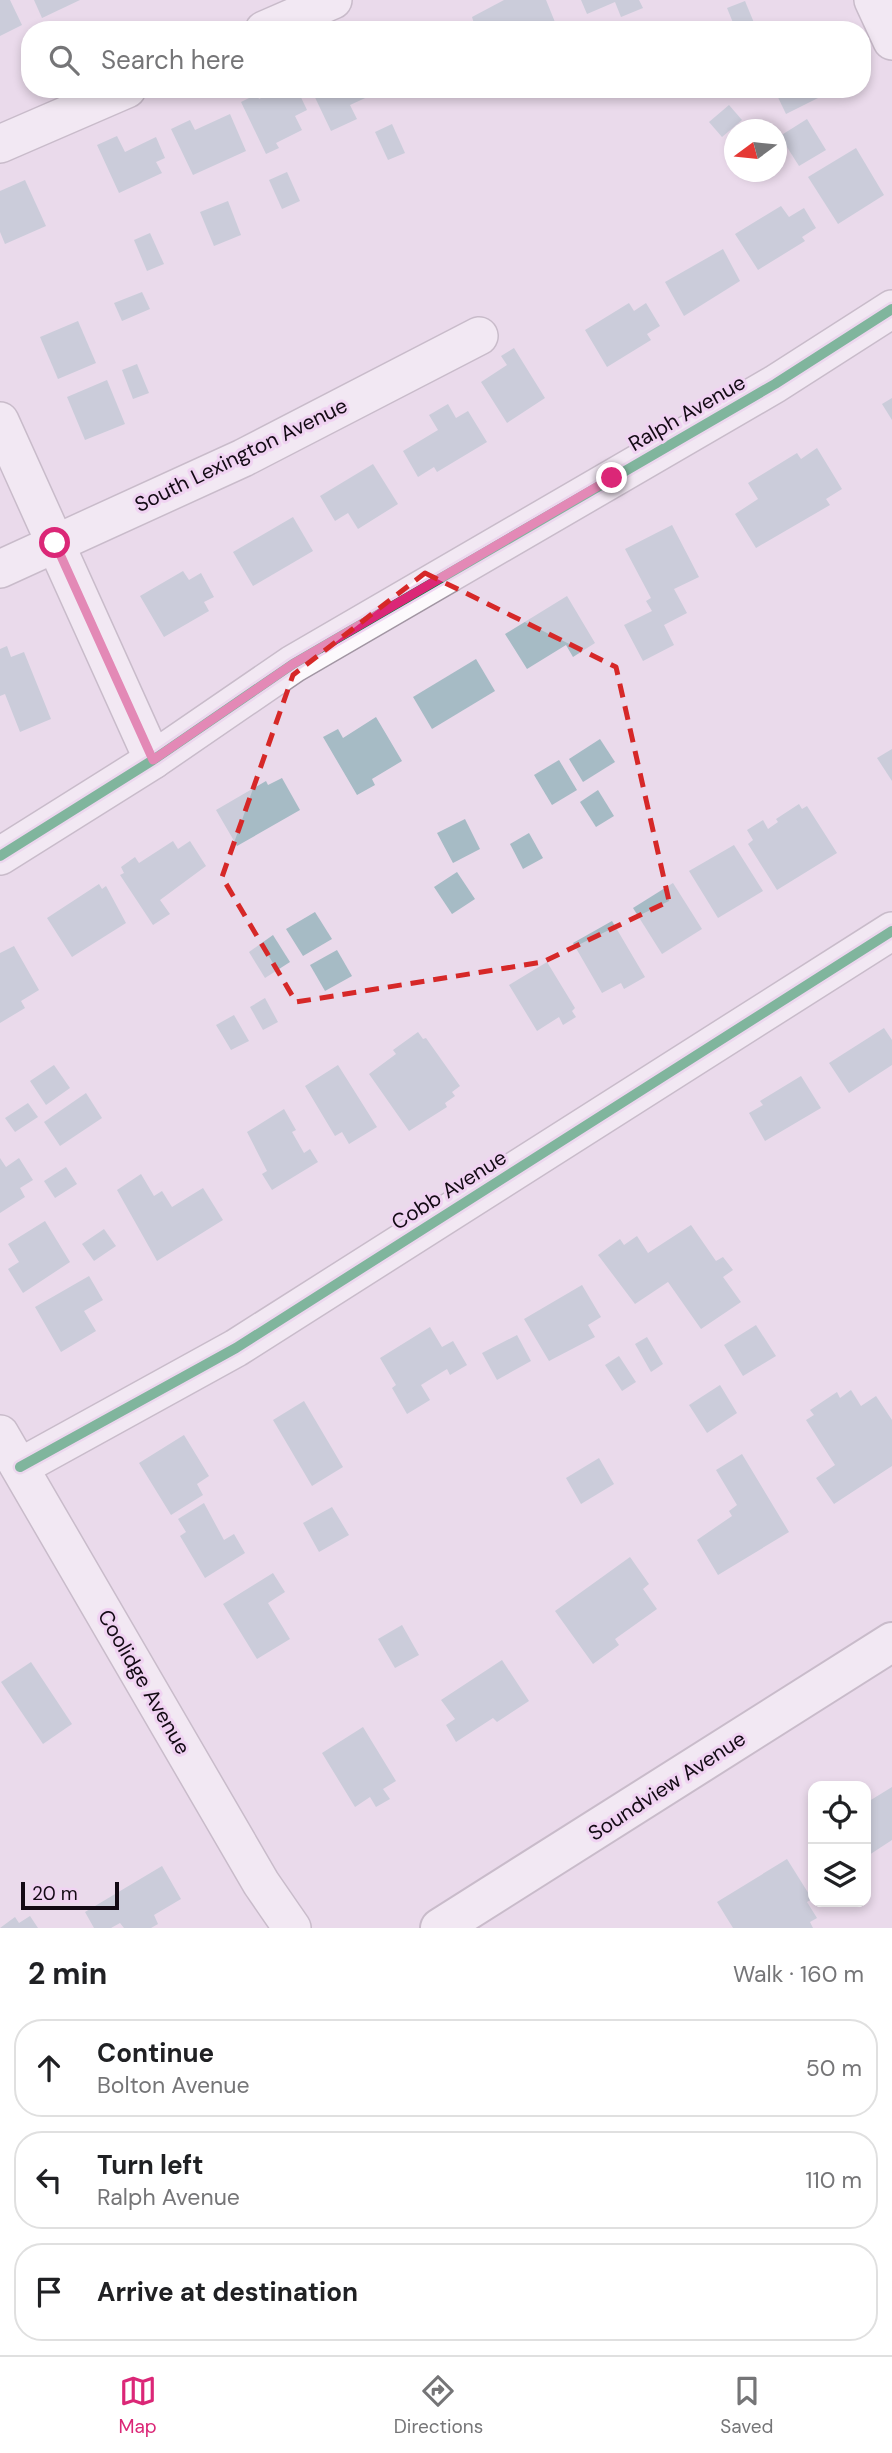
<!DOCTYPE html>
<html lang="en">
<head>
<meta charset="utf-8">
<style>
	:root { --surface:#fff; --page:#f2f2f2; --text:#202124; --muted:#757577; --line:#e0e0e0; --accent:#db2777 }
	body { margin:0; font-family:"DM Sans",sans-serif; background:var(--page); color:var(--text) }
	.controls { position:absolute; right:21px; bottom:21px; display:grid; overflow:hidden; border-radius:14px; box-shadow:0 4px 10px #0003 }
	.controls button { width:63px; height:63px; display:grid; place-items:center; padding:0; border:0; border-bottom:2px solid var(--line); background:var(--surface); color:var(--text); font:35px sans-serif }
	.compass { position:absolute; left:724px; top:119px; width:63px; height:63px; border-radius:50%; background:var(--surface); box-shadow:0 4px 10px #0003; rotate:255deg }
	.scale { position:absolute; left:21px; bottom:18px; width:98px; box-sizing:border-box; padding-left:7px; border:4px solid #130a14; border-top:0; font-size:19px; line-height:24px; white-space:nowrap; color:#130a14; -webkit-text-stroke:5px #f0d3f2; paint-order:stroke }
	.stop { position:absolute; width:21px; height:21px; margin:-16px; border:5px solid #db2777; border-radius:50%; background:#fff }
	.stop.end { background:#db2777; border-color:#fff; box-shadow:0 2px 7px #0008 }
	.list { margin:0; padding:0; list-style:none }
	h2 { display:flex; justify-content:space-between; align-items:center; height:91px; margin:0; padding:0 28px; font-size:30px }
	h2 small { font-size:23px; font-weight:400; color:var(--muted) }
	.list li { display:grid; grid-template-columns:46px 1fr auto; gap:21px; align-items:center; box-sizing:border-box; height:98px; margin:0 14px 14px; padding:0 14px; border:2px solid var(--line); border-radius:28px }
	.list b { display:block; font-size:26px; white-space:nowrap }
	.list p { margin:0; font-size:23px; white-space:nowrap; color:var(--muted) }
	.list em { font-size:23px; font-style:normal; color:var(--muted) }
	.icon { flex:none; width:38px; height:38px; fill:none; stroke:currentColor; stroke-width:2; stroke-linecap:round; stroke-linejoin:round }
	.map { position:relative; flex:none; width:892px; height:1928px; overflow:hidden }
	.search { position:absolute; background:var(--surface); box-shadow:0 4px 10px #0003; left:21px; right:21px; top:21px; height:77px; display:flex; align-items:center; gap:18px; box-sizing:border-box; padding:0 24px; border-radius:28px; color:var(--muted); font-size:26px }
	.sheet { height:427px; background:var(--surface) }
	nav { display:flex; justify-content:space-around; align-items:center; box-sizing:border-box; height:98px; border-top:2px solid var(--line); background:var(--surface); font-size:19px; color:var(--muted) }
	nav a { display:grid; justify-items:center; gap:4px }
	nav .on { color:var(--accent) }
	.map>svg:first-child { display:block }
</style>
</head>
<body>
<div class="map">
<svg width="892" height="1928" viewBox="0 0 892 1928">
	<rect width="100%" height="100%" fill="#eadaeb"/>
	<g fill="#a6bbc5">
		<polygon points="0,0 10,0 22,25 0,36"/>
		<polygon points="34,0 80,0 42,18"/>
		<polygon points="504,0 546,0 557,27 476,30 472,17"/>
		<polygon points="581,0 639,0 643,8 621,17 615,2 587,14"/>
		<polygon points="745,1 757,30 736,30 727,8"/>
		<polygon points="280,89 297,89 307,110 295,116 302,130 276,143 279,148 266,154 241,102 257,94 259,99"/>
		<polygon points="311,89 371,89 374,94 350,105 357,119 331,131"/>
		<polygon points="774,89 836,89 786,114"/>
		<polygon points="729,105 742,120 722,137 709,122"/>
		<polygon points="230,114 246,151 193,175 171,129 190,120 195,130"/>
		<polygon points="807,119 826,150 799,166 780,136"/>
		<polygon points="392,124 405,153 388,160 375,132"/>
		<polygon points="117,136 125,152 156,137 165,158 156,162 162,173 119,193 97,145"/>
		<polygon points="856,148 884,195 838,224 808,177"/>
		<polygon points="287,172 300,201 282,209 269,180"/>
		<polygon points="25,180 46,226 5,244 0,232 0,191"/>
		<polygon points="228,201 241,235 214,246 200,212"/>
		<polygon points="781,206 789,217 804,208 816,228 802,237 805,241 758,270 735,234"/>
		<polygon points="150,233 164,264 147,271 134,240"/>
		<polygon points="723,249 740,281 684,316 665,282"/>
		<polygon points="142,292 150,309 122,321 114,303"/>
		<polygon points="629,303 634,311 646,303 660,326 647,334 651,340 607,367 585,330"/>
		<polygon points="78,321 96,363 58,379 40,337"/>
		<polygon points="514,348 545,398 507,423 481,382 507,365 501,356"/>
		<polygon points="137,364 149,393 133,399 122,370"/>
		<polygon points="107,380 125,424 85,440 67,397"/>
		<polygon points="892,398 892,420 882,404"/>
		<polygon points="448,404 456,418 468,411 487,442 437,472 434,467 418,477 403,451 438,430 429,415"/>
		<polygon points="817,448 842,489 826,499 830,505 756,548 735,514 758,499 748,483 797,453 801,459"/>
		<polygon points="373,464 398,504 358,529 348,513 335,521 320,496"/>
		<polygon points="293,517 313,551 253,586 233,552"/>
		<polygon points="672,525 699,577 674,589 687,613 664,625 674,645 643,661 624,625 652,611 646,601 651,598 625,549"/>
		<polygon points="183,571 189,580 201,573 214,597 204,602 209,611 164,637 140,596"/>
		<polygon points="567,596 595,643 573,657 566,645 527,669 505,634"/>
		<polygon points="7,646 11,657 24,652 51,719 20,732 5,694 0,696 0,649"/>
		<polygon points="476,659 495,691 432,729 413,697"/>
		<polygon points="376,717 402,761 372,779 375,785 357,795 323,737 338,729 343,738"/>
		<polygon points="600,739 615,762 583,782 569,759"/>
		<polygon points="892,749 892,781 877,758"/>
		<polygon points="559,760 577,790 552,805 534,775"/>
		<polygon points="282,778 300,810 237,846 216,810 266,781 268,785"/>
		<polygon points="598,790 614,816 596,827 580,802"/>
		<polygon points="799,804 802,809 807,806 837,853 777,890 748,844 753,840 747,830 763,820 768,829 778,822 776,819"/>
		<polygon points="465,819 480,849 453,863 437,833"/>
		<polygon points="529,833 543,858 523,869 510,844"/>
		<polygon points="173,841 178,849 190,841 206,866 160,900 170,914 153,925 120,875 124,873 121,867 135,857 139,863"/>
		<polygon points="734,845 763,891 718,918 689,871"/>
		<polygon points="457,872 475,899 452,914 434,887"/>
		<polygon points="673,883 702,929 662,954 633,908"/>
		<polygon points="99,884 102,889 106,886 126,923 72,957 47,918"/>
		<polygon points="315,912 332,939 303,956 286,929"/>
		<polygon points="612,921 645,977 624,989 621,983 602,993 573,943"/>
		<polygon points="273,935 290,962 265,978 249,952"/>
		<polygon points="14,946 39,990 21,1001 25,1008 0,1023 0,953"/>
		<polygon points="337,950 352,976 325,991 310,965"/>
		<polygon points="547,962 575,1008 572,1011 576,1017 563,1025 559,1017 537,1031 509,985"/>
		<polygon points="265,998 278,1022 263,1030 250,1007"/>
		<polygon points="234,1015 249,1041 231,1050 216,1025"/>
		<polygon points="884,1028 892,1040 892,1065 849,1093 829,1063"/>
		<polygon points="418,1032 423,1039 426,1038 460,1086 452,1092 455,1096 445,1103 447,1107 409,1131 369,1074 396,1054 393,1050"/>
		<polygon points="54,1065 70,1088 46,1105 30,1081"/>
		<polygon points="338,1065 377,1127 349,1144 342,1132 335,1136 305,1086"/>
		<polygon points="801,1076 821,1108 765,1141 749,1113 763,1105 760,1101"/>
		<polygon points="86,1093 102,1118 60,1146 44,1122"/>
		<polygon points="28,1103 38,1117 15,1132 5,1118"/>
		<polygon points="284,1109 296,1130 292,1132 304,1153 310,1149 318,1162 272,1190 262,1174 267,1171 247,1132"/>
		<polygon points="0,1158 6,1167 19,1158 33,1180 20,1188 25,1197 0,1213"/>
		<polygon points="66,1167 77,1184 55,1198 44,1181"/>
		<polygon points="141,1174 154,1196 162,1191 172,1207 203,1188 223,1220 157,1261 117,1190"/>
		<polygon points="45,1221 70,1262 23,1293 8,1269 19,1262 8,1244"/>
		<polygon points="691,1225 716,1261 723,1257 733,1270 723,1277 741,1302 701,1329 668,1282 635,1304 598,1255 620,1239 624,1245 637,1236 648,1253"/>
		<polygon points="104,1229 116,1246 94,1261 82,1244"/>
		<polygon points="89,1276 103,1300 84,1311 96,1331 61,1352 35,1307"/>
		<polygon points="582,1285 601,1317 588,1325 595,1337 549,1361 524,1319"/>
		<polygon points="756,1325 776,1356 743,1376 724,1345"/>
		<polygon points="430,1327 442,1347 453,1341 467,1365 450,1375 447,1369 421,1385 430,1400 407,1414 392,1388 396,1385 380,1358"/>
		<polygon points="517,1335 531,1361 497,1380 482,1353"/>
		<polygon points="647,1337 663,1364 651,1372 635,1344"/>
		<polygon points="619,1356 636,1382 622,1391 605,1365"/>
		<polygon points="720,1385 737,1413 707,1433 689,1405"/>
		<polygon points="851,1390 861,1406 876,1396 892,1420 892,1466 834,1504 816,1478 835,1465 806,1420 814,1415 810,1410 837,1392 840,1398"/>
		<polygon points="304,1401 343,1467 312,1486 273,1420"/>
		<polygon points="184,1435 209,1476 197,1484 203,1495 171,1515 139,1463"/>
		<polygon points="742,1454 789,1532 718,1575 697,1540 732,1516 729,1511 737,1505 716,1470"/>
		<polygon points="599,1458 614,1484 581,1504 566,1478"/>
		<polygon points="204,1503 224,1540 234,1534 245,1553 205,1578 180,1536 186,1532 178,1519"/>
		<polygon points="332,1507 349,1535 319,1552 303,1523"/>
		<polygon points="630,1557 649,1584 643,1589 657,1609 615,1639 619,1645 593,1664 555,1611"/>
		<polygon points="273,1573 285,1592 268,1603 290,1639 257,1659 223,1604"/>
		<polygon points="402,1625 419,1655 395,1668 378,1639"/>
		<polygon points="502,1660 529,1701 497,1722 493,1718 456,1742 446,1725 455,1719 441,1700"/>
		<polygon points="31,1662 72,1724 43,1744 1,1682"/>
		<polygon points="363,1727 396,1781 383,1789 390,1799 376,1807 370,1797 355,1807 322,1753"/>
		<polygon points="892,1787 892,1840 866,1857 866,1803"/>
		<polygon points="787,1859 812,1899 807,1902 817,1918 810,1922 813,1928 733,1928 717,1902"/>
		<polygon points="162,1866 181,1899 154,1915 158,1924 151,1928 124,1928 120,1923 111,1928 94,1928 85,1912"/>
		<polygon points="30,1916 38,1928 0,1928 15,1917 19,1923"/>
	</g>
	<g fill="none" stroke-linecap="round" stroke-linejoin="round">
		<defs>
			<g id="minor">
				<polyline points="873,0 892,41"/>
				<polyline points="264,30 333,0"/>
				<polyline points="0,144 127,89"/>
				<polyline points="0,421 153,760"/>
				<polyline points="0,569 243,458 479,336"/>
				<polyline points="0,856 153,760 293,664 775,384 892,309"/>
				<polyline points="0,1434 261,1883 292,1928"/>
				<polyline points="20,1467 236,1348 892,931"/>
			</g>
			<polyline id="tertiary" points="440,1928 892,1642"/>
		</defs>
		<use href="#minor" stroke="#a296a3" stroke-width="40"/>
		<use href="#tertiary" stroke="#a296a3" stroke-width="42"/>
		<use href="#minor" stroke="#fcf9fc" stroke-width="37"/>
		<use href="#tertiary" stroke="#fcf9fc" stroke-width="38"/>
		<defs>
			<g id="cycleway">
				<polyline points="0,856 153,760 293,664 775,384 892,309"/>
				<polyline points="20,1467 236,1348 892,931"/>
			</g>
		</defs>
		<use href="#cycleway" stroke="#f0d3f2" stroke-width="15"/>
		<use href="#cycleway" stroke="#00873e" stroke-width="10"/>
	</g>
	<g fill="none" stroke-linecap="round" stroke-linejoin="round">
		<polyline stroke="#db2777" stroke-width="9" points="55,543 153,760 293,664 612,478"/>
	</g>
	<path d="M0 0H892V1928H0ZM 425,573 L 616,667 L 669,901 L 543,962 L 296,1002 L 222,877 L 293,675 Z" fill="#eadaeb" fill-opacity=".55" fill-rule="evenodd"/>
	<path fill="none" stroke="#d62828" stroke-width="5" stroke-dasharray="14 9" stroke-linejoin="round" d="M 425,573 L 616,667 L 669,901 L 543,962 L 296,1002 L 222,877 L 293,675 Z"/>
	<g text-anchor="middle" stroke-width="6" stroke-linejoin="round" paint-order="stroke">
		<g font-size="21" fill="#130a14" stroke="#f0d3f2">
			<text transform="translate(687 413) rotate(-30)" y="7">Ralph Avenue</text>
			<text transform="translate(241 455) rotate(-26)" y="7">South Lexington Avenue</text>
			<text transform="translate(449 1190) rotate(-32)" y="7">Cobb Avenue</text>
			<text transform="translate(144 1682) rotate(60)" y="7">Coolidge Avenue</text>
			<text transform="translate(667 1786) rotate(-33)" y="7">Soundview Avenue</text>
		</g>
	</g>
</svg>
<div class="controls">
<button><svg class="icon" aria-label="locate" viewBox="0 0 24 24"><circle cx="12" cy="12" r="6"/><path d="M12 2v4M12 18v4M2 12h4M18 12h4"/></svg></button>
<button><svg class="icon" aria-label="layers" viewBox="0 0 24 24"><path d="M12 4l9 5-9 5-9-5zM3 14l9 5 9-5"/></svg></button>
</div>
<svg class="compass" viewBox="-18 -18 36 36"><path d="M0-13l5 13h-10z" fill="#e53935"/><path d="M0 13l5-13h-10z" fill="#757577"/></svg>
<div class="scale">20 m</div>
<div class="stop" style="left:55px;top:543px"></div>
<div class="stop end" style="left:612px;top:478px"></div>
<div class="search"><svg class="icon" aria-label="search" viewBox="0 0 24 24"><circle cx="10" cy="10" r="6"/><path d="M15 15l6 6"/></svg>Search here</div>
</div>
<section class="sheet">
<h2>2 min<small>Walk · 160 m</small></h2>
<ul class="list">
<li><svg class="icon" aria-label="ahead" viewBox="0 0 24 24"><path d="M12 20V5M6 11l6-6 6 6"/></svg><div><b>Continue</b><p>Bolton Avenue</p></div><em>50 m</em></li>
<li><svg class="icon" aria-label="left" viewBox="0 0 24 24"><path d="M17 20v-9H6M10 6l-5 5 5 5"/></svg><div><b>Turn left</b><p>Ralph Avenue</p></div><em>110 m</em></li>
<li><svg class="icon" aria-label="arrive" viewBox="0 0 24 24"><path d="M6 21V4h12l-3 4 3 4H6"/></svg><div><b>Arrive at destination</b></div></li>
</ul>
</section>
<nav>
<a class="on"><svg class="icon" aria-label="map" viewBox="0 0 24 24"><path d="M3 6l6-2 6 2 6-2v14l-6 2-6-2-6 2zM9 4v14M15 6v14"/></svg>Map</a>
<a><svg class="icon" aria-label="directions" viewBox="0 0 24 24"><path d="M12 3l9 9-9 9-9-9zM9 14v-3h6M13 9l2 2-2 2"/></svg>Directions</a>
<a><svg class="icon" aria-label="saved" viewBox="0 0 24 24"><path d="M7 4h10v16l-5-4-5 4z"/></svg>Saved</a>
</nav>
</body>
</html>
